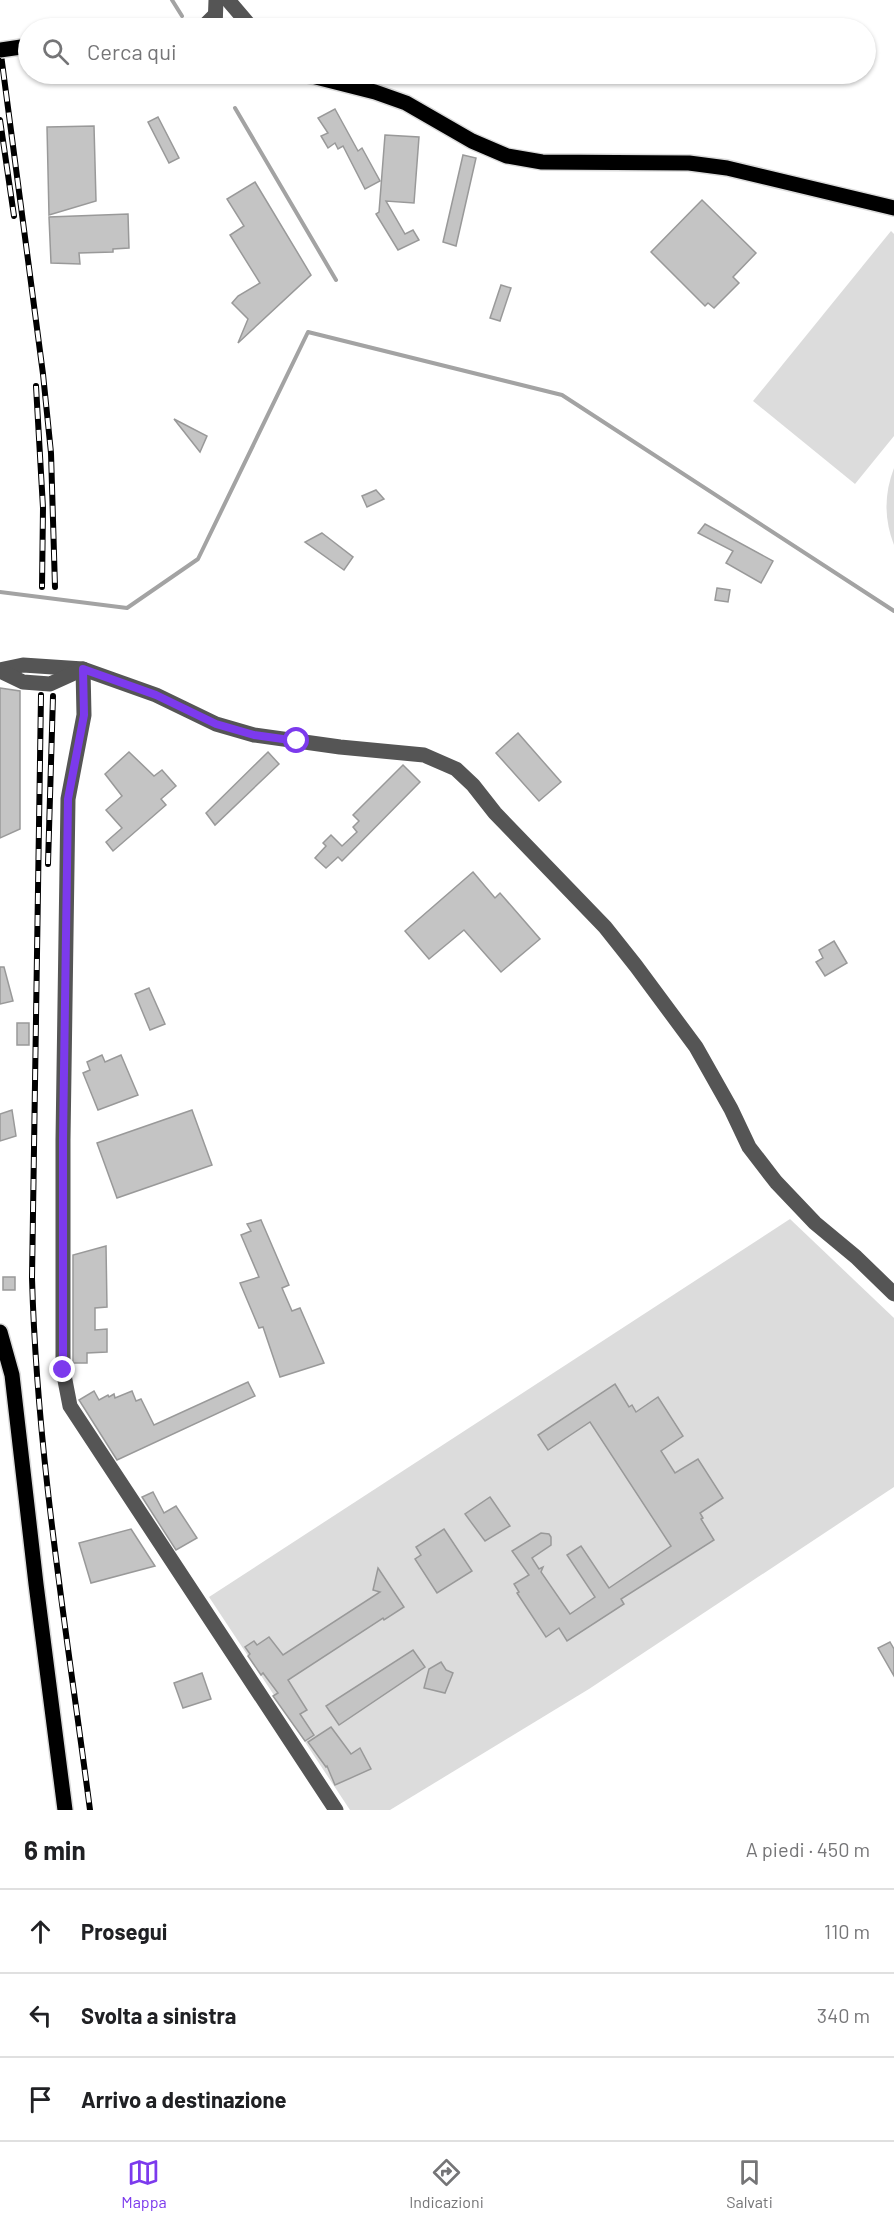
<!DOCTYPE html>
<html lang="it">
<head>
<meta charset="utf-8">
<style>
	:root { --surface:#fff; --page:#f6f6f6; --text:#202124; --muted:#757577; --line:#e0e0e0; --accent:#7c3aed }
	body { margin:0; font-family:Barlow,sans-serif; background:var(--page); color:var(--text) }
	.stop { position:absolute; width:18px; height:18px; margin:-14px; border:4px solid #7c3aed; border-radius:50%; background:#fff }
	.stop.end { background:#7c3aed; border-color:#fff; box-shadow:0 2px 6px #0008 }
	.list { margin:0; padding:0; list-style:none }
	h2 { display:flex; justify-content:space-between; align-items:center; height:78px; margin:0; padding:0 24px; font-size:26px }
	h2 small { font-size:20px; font-weight:400; color:var(--muted) }
	.list li { display:grid; grid-template-columns:39px 1fr auto; gap:18px; align-items:center; box-sizing:border-box; height:84px; padding:0 24px; border-top:2px solid var(--line) }
	.list b { display:block; font-size:22px; white-space:nowrap }
	.list em { font-size:20px; font-style:normal; color:var(--muted) }
	.icon { flex:none; width:33px; height:33px; fill:none; stroke:currentColor; stroke-width:2; stroke-linecap:round; stroke-linejoin:round }
	.map { position:relative; flex:none; width:894px; height:1810px; overflow:hidden }
	.search { position:absolute; background:var(--surface); box-shadow:0 2px 4px #0004; left:18px; right:18px; top:18px; height:66px; display:flex; align-items:center; gap:15px; box-sizing:border-box; padding:0 21px; border-radius:33px; color:var(--muted); font-size:22px }
	.sheet { height:330px; background:var(--surface) }
	nav { display:flex; justify-content:space-around; align-items:center; box-sizing:border-box; height:84px; border-top:2px solid var(--line); background:var(--surface); font-size:16px; color:var(--muted) }
	nav a { display:grid; justify-items:center; gap:3px }
	nav .on { color:var(--accent) }
	.map>svg:first-child { display:block }
</style>
</head>
<body>
<div class="map">
<svg width="894" height="1810" viewBox="0 0 894 1810">
	<rect width="100%" height="100%" fill="#fff"/>
	<g fill="#dcdcdc">
		<polygon points="891,231 894,234 894,436 855,484 753,401"/>
		<path d="M 894,468 L 894,545 C 884,519 884,494 894,468 Z"/>
		<polygon points="790,1219 894,1318 894,1487 589,1689 390,1810 350,1810 209,1597"/>
	</g>
	<g fill="none" stroke-linecap="round" stroke-linejoin="round">
		<g stroke="#a3a3a3" stroke-width="4">
			<polyline points="172,0 182,16"/>
			<polyline points="235,108 336,280"/>
			<polyline points="0,592 127,608 198,559 308,332 562,395 894,611"/>
		</g>
	</g>
	<g fill="#c4c4c4" stroke="#999" stroke-width="1.5">
		<polygon points="335,109 358,151 362,148 380,181 365,189 343,146 338,149 335,143 328,148 321,136 328,133 318,118"/>
		<polygon points="158,117 179,158 169,163 148,122"/>
		<polygon points="94,126 96,201 49,215 47,127"/>
		<polygon points="385,135 419,137 414,203 386,201 405,234 413,230 419,240 398,250 376,214 379,212"/>
		<polygon points="463,155 476,158 456,246 443,242"/>
		<polygon points="255,182 311,275 238,343 248,319 232,303 238,296 260,283 230,235 244,226 227,199"/>
		<polygon points="702,200 756,253 733,277 739,283 714,308 708,303 705,306 651,252"/>
		<polygon points="128,214 129,248 113,249 113,252 79,253 80,264 51,263 49,217"/>
		<polygon points="501,285 511,288 500,321 490,318"/>
		<polygon points="174,419 207,436 200,452"/>
		<polygon points="376,490 384,499 367,507 362,496"/>
		<polygon points="705,524 773,561 761,583 726,563 733,551 698,533"/>
		<polygon points="322,533 353,557 344,570 305,542"/>
		<polygon points="717,588 730,590 728,602 715,600"/>
		<polygon points="0,688 20,691 20,829 0,838"/>
		<polygon points="518,733 561,782 539,801 496,753"/>
		<polygon points="129,752 154,776 162,770 176,786 161,799 166,805 113,851 106,842 122,828 106,810 122,796 105,774"/>
		<polygon points="268,752 279,764 215,825 206,813"/>
		<polygon points="403,765 420,782 342,861 338,857 326,868 315,858 326,846 323,843 331,835 342,846 357,832 353,827 359,821 353,815"/>
		<polygon points="473,872 495,898 500,893 540,939 501,972 464,930 429,959 405,931"/>
		<polygon points="834,941 847,963 825,976 816,962 823,958 819,950"/>
		<polygon points="0,967 4,967 13,1001 0,1004"/>
		<polygon points="149,988 165,1024 150,1030 135,994"/>
		<rect x="17" y="1023" width="12" height="22"/>
		<polygon points="102,1055 105,1062 121,1055 138,1095 98,1110 83,1073 90,1070 87,1062"/>
		<polygon points="12,1110 16,1136 0,1141 0,1114"/>
		<polygon points="192,1110 212,1165 117,1198 97,1143"/>
		<polygon points="261,1220 289,1285 282,1288 292,1311 300,1308 324,1363 280,1377 263,1327 259,1328 240,1283 259,1277 241,1235 251,1231 247,1224"/>
		<polygon points="106,1246 107,1307 95,1308 95,1330 107,1329 107,1352 87,1353 87,1363 73,1363 73,1255"/>
		<rect x="3" y="1277" width="12" height="13"/>
		<polygon points="248,1382 255,1396 117,1460 79,1400 94,1391 99,1400 108,1395 109,1397 114,1394 115,1398 132,1391 136,1401 141,1399 154,1425"/>
		<polygon points="615,1384 629,1407 632,1405 636,1412 658,1397 683,1436 661,1451 675,1473 698,1459 723,1498 700,1513 703,1518 701,1519 714,1540 621,1599 624,1604 567,1641 559,1628 546,1637 517,1593 519,1592 514,1584 529,1575 512,1551 541,1533 549,1534 551,1537 551,1545 532,1558 539,1569 543,1567 541,1572 570,1614 595,1597 567,1555 581,1546 609,1588 671,1546 590,1422 548,1450 538,1435"/>
		<polygon points="153,1492 164,1513 176,1506 197,1538 176,1550 142,1497"/>
		<polygon points="490,1497 510,1526 485,1541 465,1514"/>
		<polygon points="131,1529 155,1566 91,1583 79,1543"/>
		<polygon points="444,1529 472,1571 437,1593 415,1559 421,1555 416,1547"/>
		<polygon points="378,1568 404,1607 384,1620 383,1618 288,1680 307,1710 300,1714 314,1735 305,1741 273,1696 278,1693 263,1673 261,1675 248,1656 250,1654 245,1647 254,1641 257,1645 269,1637 283,1655 380,1592 373,1590"/>
		<polygon points="890,1642 894,1649 894,1676 878,1648"/>
		<polygon points="413,1650 425,1667 339,1725 326,1706"/>
		<polygon points="441,1662 446,1670 453,1673 445,1693 424,1688 429,1669"/>
		<polygon points="202,1673 211,1699 183,1708 174,1683"/>
		<polygon points="331,1727 351,1754 360,1748 371,1769 335,1785 327,1766 326,1767 308,1742"/>
	</g>
	<g fill="none" stroke-linecap="round" stroke-linejoin="round">
		<defs>
			<g id="major">
				<polyline points="304,74 375,92 406,103 472,141 507,156 542,162 689,163 727,168 894,208"/>
				<polyline points="0,1332 12,1375 36,1584 65,1810"/>
			</g>
		</defs>
		<use href="#major" stroke="#dbdbdb" stroke-width="18"/>
		<g stroke="#555" stroke-width="15">
			<polyline points="228,0 252,28"/>
			<polyline points="202,28 215,15"/>
			<polyline points="215,28 216,0"/>
			<polyline points="83,669 84,715 68,799 63,1140 63,1370 70,1406 336,1810"/>
			<polyline points="0,670 23,665 83,669 156,695 216,724 254,735 340,747 424,755 456,769 473,785 495,813 605,927 636,966 696,1047 731,1109 749,1147 776,1182 815,1223 856,1257 894,1294"/>
			<polyline points="0,671 23,682 50,684 81,670"/>
		</g>
		<use href="#major" stroke="#000" stroke-width="15"/>
		<defs>
			<g id="rail">
				<polyline points="0,47 43,374 51,453 55,587"/>
				<polyline points="0,120 14,216"/>
				<polyline points="36,386 43,508 42,587"/>
				<path d="M 41,695 L 32,1278 C 37,1457 67,1633 90,1810"/>
				<polyline points="48,864 53,696"/>
			</g>
		</defs>
		<use href="#rail" stroke="#000" stroke-width="6"/>
		<use href="#rail" stroke="#fff" stroke-width="4" stroke-dasharray="11" stroke-linecap="butt"/>
		<defs>
			<polyline id="major-bridge" points="0,50 28,46"/>
		</defs>
		<use href="#major-bridge" stroke="#dbdbdb" stroke-width="18" stroke-linecap="butt"/>
		<use href="#major-bridge" stroke="#000" stroke-width="15"/>
	</g>
	<g fill="none" stroke-linecap="round" stroke-linejoin="round">
		<polyline stroke="#7c3aed" stroke-width="8" points="63,1370 63,1140 68,799 84,715 83,669 156,695 216,724 254,735 297,741"/>
	</g>
</svg>
<div class="stop" style="left:297px;top:741px"></div>
<div class="stop end" style="left:63px;top:1370px"></div>
<div class="search"><svg class="icon" aria-label="search" viewBox="0 0 24 24"><circle cx="10" cy="10" r="6"/><path d="M15 15l6 6"/></svg>Cerca qui</div>
</div>
<section class="sheet">
<h2>6 min<small>A piedi · 450 m</small></h2>
<ul class="list">
<li><svg class="icon" aria-label="ahead" viewBox="0 0 24 24"><path d="M12 20V5M6 11l6-6 6 6"/></svg><div><b>Prosegui</b></div><em>110 m</em></li>
<li><svg class="icon" aria-label="left" viewBox="0 0 24 24"><path d="M17 20v-9H6M10 6l-5 5 5 5"/></svg><div><b>Svolta a sinistra</b></div><em>340 m</em></li>
<li><svg class="icon" aria-label="arrive" viewBox="0 0 24 24"><path d="M6 21V4h12l-3 4 3 4H6"/></svg><div><b>Arrivo a destinazione</b></div></li>
</ul>
</section>
<nav>
<a class="on"><svg class="icon" aria-label="map" viewBox="0 0 24 24"><path d="M3 6l6-2 6 2 6-2v14l-6 2-6-2-6 2zM9 4v14M15 6v14"/></svg>Mappa</a>
<a><svg class="icon" aria-label="directions" viewBox="0 0 24 24"><path d="M12 3l9 9-9 9-9-9zM9 14v-3h6M13 9l2 2-2 2"/></svg>Indicazioni</a>
<a><svg class="icon" aria-label="saved" viewBox="0 0 24 24"><path d="M7 4h10v16l-5-4-5 4z"/></svg>Salvati</a>
</nav>
</body>
</html>
